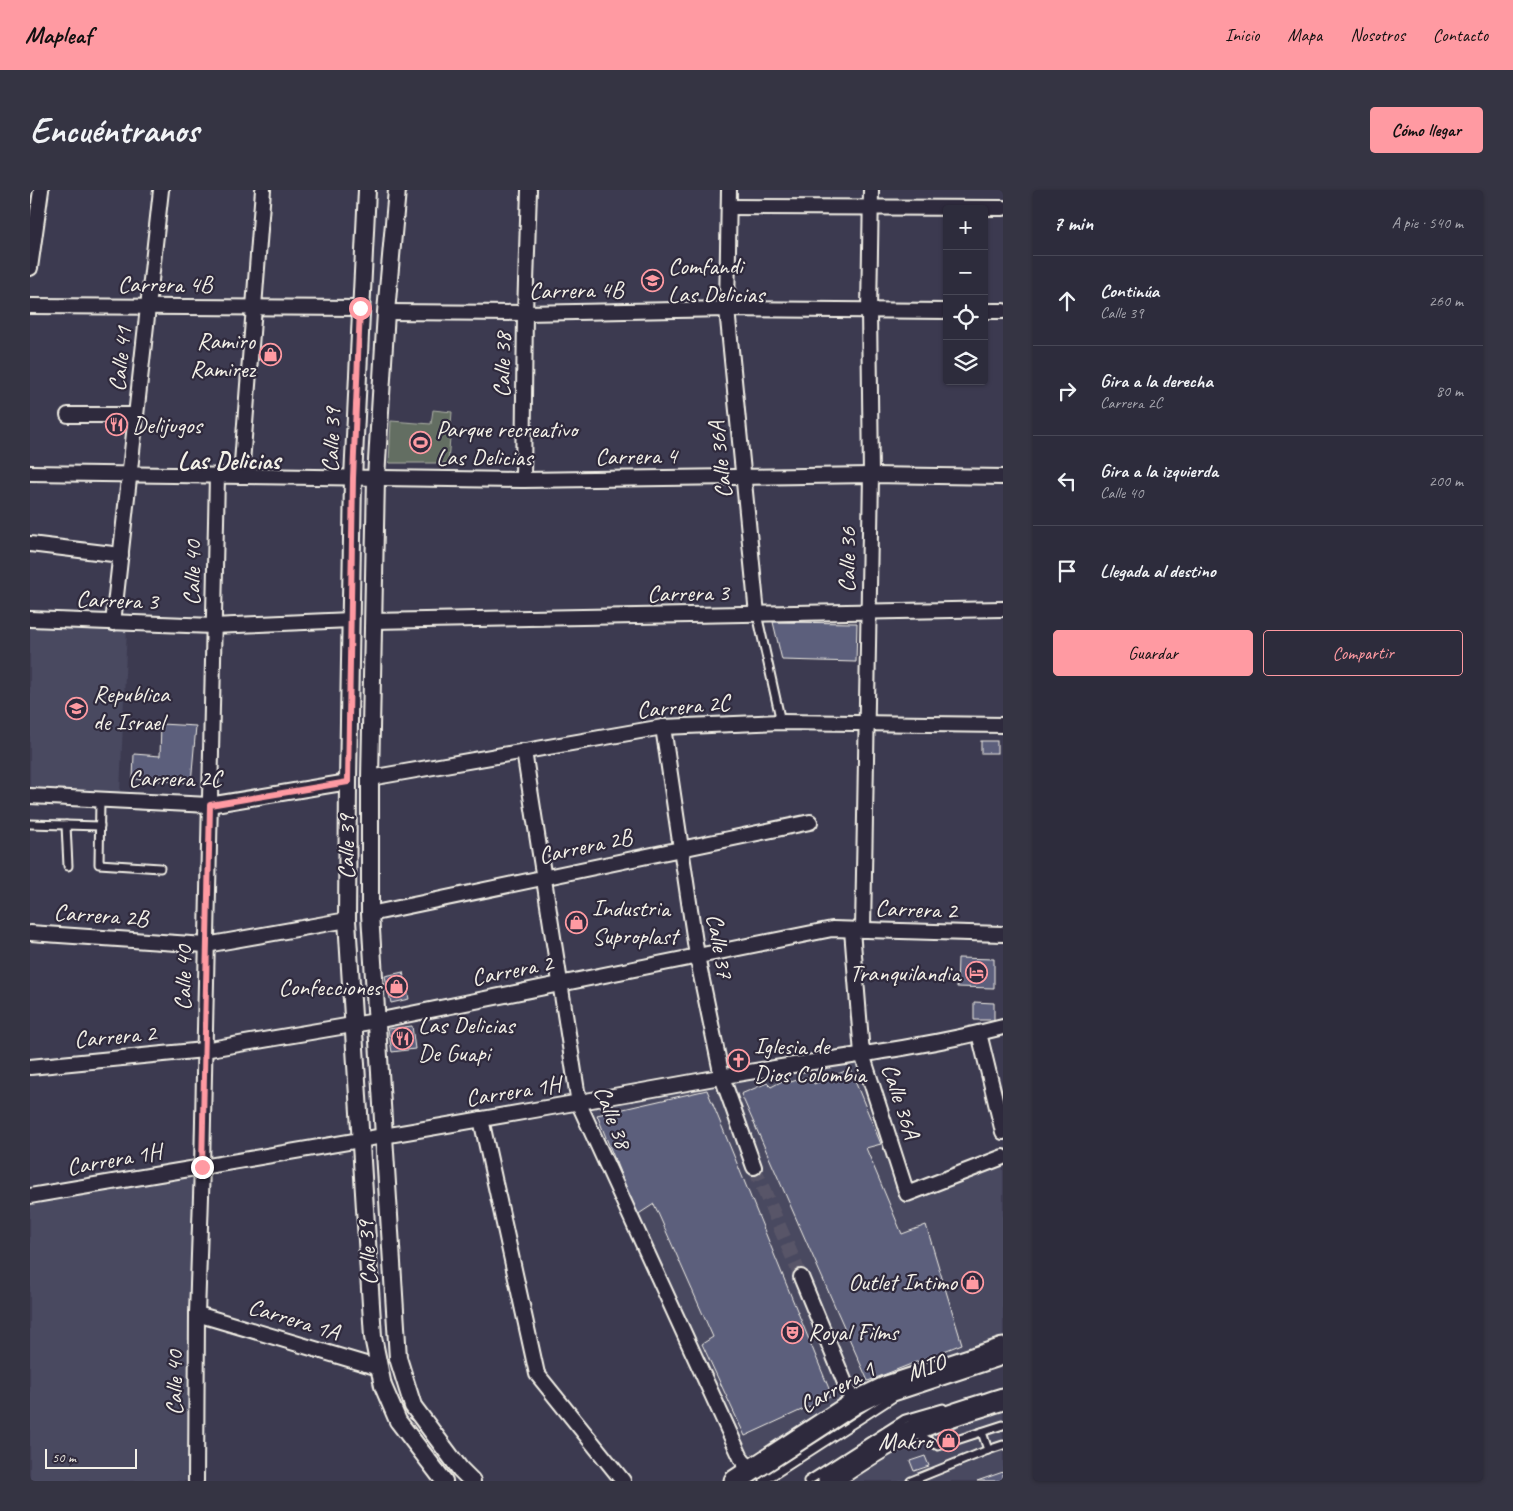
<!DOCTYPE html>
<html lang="es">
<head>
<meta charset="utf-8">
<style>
	:root { --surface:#2d2c3c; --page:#353443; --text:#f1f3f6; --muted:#a7a7af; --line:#484856; --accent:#ff9aa2 }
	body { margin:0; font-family:Caveat,sans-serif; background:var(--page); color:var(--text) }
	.controls { position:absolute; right:15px; top:15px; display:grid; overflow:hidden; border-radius:5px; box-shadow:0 1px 4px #0004 }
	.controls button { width:45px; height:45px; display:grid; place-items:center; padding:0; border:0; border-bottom:1px solid var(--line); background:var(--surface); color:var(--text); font:25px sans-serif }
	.scale { position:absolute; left:15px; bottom:12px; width:92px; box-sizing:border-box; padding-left:5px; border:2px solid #f4f1e8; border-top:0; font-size:14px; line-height:18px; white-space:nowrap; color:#f4f1e8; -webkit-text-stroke:4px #2f2a3d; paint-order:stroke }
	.stop { position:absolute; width:15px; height:15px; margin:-11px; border:4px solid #ff9aa2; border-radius:50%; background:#fff }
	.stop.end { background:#ff9aa2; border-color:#fff; box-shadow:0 1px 5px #0008 }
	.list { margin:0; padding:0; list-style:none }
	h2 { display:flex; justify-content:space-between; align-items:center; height:65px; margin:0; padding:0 20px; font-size:21px }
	h2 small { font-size:16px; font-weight:400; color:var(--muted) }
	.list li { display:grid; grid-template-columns:32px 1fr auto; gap:15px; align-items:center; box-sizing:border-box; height:90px; padding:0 20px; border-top:1px solid var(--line) }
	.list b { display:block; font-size:19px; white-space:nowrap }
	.list p { margin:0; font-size:16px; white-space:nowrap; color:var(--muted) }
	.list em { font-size:16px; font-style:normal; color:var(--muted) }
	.actions { display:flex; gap:10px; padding:15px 20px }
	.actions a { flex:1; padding:11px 0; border:1px solid var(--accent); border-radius:5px; text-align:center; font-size:18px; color:var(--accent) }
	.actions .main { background:var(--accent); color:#111 }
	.icon { flex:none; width:28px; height:28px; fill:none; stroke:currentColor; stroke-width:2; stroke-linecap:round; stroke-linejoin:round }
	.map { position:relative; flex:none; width:973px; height:1291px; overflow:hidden; border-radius:5px }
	header { display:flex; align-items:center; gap:30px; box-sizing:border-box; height:70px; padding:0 25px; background:var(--accent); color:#111 }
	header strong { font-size:24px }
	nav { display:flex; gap:28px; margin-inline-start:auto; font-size:18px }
	.intro { display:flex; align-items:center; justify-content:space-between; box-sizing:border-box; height:120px; padding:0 30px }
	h1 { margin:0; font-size:35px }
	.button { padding:12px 22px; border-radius:5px; background:var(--accent); color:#111; font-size:18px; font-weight:700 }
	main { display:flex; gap:30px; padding:0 30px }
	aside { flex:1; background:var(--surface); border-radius:5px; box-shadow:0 1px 4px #0004 }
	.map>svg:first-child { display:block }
</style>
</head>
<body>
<header>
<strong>Mapleaf</strong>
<nav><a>Inicio</a><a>Mapa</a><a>Nosotros</a><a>Contacto</a></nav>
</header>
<div class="intro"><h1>Encuéntranos</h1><a class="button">Cómo llegar</a></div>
<main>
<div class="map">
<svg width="973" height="1291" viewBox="0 0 973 1291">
	<rect width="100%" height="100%" fill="#3c3a50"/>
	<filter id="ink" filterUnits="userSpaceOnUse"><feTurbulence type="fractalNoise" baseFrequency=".02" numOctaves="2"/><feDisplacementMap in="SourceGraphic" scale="10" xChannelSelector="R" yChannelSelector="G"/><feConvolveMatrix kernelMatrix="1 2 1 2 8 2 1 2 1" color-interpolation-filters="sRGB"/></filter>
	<g filter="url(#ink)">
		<g fill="#484860">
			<polygon points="0,433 97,437 90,604 0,599"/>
			<polygon points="832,864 877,1004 973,967 973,1150 820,1205 712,1270 549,914"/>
			<polygon points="172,977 166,1291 0,1291 0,1006"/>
			<polygon points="973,1209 973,1291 799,1291"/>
		</g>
		<polygon fill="#646e62" stroke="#acb0a5" points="403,220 422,222 418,273 359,273 361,231 401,234"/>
		<g fill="#5b5f7c" stroke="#f4f1e8">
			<polygon points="743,432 827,433 826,472 752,470"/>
			<polygon points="131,534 166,536 161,593 103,589 104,564 130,566"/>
			<rect x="951" y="551" width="16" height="12"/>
			<polygon points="928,768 964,769 964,798 927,797"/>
			<polygon points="373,782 379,809 361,813 355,786"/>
			<polygon points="944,812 964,813 964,830 944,830"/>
			<polygon points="382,836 385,859 362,862 358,839"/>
			<polygon points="820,879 851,954 836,958 872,1044 896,1035 932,1154 838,1191 711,904 737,893 741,897 758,888 761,892 782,885 784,894"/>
			<polygon points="677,900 802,1206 715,1246 672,1154 683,1147 624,1014 607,1025 567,925"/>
			<polygon points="895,1266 899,1276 884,1281 880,1271"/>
			<polygon points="973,1282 973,1291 947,1291"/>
		</g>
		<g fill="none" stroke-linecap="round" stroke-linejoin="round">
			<polyline stroke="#585567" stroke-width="14" stroke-dasharray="14 7" stroke-linecap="butt" points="724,977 771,1087"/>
			<defs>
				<g id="service">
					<polyline points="727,424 751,532"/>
					<polyline points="70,610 69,674 130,678"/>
					<polyline points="0,634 70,636"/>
					<polyline points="36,635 38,676"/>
					<polyline points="885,1243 908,1256 973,1235"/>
					<polyline points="958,1260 973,1255"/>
					<polyline points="734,1291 864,1207 973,1171"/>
					<polyline points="778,1291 875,1229 913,1218"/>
					<polyline points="881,1291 958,1260 952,1242"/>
				</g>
				<g id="minor">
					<polyline points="699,0 697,119 727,424"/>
					<polyline points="699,17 973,18"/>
					<polyline points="0,78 11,0"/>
					<polyline points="0,116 330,118"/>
					<polyline points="954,121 973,121"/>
					<polyline points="356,122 495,123 697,119 917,121"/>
					<polyline points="38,225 106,225"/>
					<polyline points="0,283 493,290 841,285 973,287"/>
					<polyline points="211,286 233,0"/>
					<polyline points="493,290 495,123 499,0"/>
					<polyline points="0,354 91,365"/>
					<polyline points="0,429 183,436 321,430"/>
					<polyline points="343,431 973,419"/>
					<polyline points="83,433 131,0"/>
					<polyline points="633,537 667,766 692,887 724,977"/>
					<polyline points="494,561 549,914 712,1270 721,1279"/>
					<polyline points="340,588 633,537 751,532 973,535"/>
					<polyline points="0,606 179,615 318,592"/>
					<polyline points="340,724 780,632"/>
					<polyline points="822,740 832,864 877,1004 973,967"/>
					<polyline points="833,740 841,285 839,121 841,0"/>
					<polyline points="0,743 176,755 317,730"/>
					<polyline points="949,843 973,942"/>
					<polyline points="0,877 174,860 346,831 802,739 973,744"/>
					<polyline points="451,929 507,1184 593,1291"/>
					<path d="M 0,1006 C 230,967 460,929 690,887 C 784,870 880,861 973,837"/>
					<polyline points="771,1087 820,1205 826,1212"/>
					<polyline points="167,1124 349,1178"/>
					<polyline points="166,1291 167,1124 172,977 187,286"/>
				</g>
				<g id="tertiary">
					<polyline points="337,0 323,288 318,592 317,730 343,1147 353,1196 368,1231 414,1291"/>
					<polyline points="367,0 356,122 346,288 340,588 340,724 368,1168 383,1216 430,1279 442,1291"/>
				</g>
				<g id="primary">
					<polyline points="705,1291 826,1212 857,1197 973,1159"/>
					<path d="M 799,1291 C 826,1273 852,1255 882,1241 C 911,1227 942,1219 973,1209"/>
				</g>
			</defs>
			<use href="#service" stroke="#f4f1e8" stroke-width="11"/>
			<use href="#minor" stroke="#f4f1e8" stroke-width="18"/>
			<use href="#tertiary" stroke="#f4f1e8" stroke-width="20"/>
			<use href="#primary" stroke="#f4f1e8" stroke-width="25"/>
			<use href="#service" stroke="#2f2a3d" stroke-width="7"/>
			<use href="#minor" stroke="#2f2a3d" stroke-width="14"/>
			<use href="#tertiary" stroke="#2f2a3d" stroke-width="16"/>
			<use href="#primary" stroke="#2f2a3d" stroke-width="21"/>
		</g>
	</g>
	<g fill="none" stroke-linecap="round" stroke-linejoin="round" filter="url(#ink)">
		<polyline stroke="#ff9aa2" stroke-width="6" points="172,977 180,615 318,592 323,288 330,118"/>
	</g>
	<defs>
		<symbol id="school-ring" viewBox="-11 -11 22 22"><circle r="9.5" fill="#2f2a3d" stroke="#ff9aa2" stroke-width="1.5"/><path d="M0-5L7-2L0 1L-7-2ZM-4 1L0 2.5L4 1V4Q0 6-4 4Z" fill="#ff9aa2"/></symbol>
		<symbol id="shop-ring" viewBox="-11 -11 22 22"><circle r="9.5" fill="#2f2a3d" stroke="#ff9aa2" stroke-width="1.5"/><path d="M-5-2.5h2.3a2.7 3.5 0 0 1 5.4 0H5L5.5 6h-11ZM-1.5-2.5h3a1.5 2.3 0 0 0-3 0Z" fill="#ff9aa2"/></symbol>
		<symbol id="restaurant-ring" viewBox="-11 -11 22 22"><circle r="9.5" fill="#2f2a3d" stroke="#ff9aa2" stroke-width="1.5"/><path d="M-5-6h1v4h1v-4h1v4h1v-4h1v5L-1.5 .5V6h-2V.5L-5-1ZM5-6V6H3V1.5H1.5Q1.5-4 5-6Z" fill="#ff9aa2"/></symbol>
		<symbol id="stadium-ring" viewBox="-11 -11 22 22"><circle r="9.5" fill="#2f2a3d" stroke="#ff9aa2" stroke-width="1.5"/><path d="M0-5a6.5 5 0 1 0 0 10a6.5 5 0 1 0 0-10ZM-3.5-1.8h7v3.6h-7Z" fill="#ff9aa2"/></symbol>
		<symbol id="hotel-ring" viewBox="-11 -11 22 22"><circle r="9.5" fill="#2f2a3d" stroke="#ff9aa2" stroke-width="1.5"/><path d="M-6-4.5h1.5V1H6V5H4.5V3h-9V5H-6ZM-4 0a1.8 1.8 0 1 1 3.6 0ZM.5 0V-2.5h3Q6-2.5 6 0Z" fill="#ff9aa2"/></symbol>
		<symbol id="church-ring" viewBox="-11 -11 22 22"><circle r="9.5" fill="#2f2a3d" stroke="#ff9aa2" stroke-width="1.5"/><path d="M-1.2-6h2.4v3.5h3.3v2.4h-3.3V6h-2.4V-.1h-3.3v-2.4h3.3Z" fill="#ff9aa2"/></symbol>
		<symbol id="theatre-ring" viewBox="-11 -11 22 22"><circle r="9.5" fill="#2f2a3d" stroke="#ff9aa2" stroke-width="1.5"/><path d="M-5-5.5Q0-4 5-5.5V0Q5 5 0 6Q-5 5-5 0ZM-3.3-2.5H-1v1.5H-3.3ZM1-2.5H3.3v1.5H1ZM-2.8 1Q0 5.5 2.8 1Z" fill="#ff9aa2"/></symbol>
	</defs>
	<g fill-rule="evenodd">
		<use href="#school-ring" x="610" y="78" width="25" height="25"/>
		<use href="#shop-ring" x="228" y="152" width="25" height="25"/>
		<use href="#restaurant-ring" x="74" y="222" width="25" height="25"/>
		<use href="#stadium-ring" x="378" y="240" width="25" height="25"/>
		<use href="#school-ring" x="34" y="506" width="25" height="25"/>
		<use href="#shop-ring" x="534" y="720" width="25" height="25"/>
		<use href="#hotel-ring" x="934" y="770" width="25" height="25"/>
		<use href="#shop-ring" x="354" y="784" width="25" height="25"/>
		<use href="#restaurant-ring" x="360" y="836" width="25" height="25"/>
		<use href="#church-ring" x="696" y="858" width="25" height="25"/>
		<use href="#shop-ring" x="930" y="1080" width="25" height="25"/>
		<use href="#theatre-ring" x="750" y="1130" width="25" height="25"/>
		<use href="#shop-ring" x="906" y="1238" width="25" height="25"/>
	</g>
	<g text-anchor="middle" stroke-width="4.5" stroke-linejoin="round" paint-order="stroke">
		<g font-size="24" fill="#f4f1e8" stroke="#2f2a3d" text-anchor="start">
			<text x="638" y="84">Comfandi<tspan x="638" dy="28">Las Delicias</tspan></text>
			<text x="225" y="159" text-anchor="end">Ramiro<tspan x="225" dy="28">Ramirez</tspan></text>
			<text x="102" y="243">Delijugos</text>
			<text x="406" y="247">Parque recreativo<tspan x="406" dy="28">Las Delicias</tspan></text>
			<text x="63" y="512">Republica<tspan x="63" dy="28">de Israel</tspan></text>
			<text x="562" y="726">Industria<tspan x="562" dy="28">Suproplast</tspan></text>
			<text x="930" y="791" text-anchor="end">Tranquilandia</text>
			<text x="351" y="805" text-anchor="end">Confecciones</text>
			<text x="388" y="843">Las Delicias<tspan x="388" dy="28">De Guapi</tspan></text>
			<text x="724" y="864">Iglesia de<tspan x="724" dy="28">Dios Colombia</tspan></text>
			<text x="927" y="1100" text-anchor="end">Outlet Intimo</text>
			<text x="778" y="1150">Royal Films</text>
			<text x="902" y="1259" text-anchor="end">Makro</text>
		</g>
		<g font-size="24" fill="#f4f1e8" stroke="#2f2a3d">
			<text x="135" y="102">Carrera 4B</text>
			<text transform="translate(546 100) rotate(-1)" y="8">Carrera 4B</text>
			<text transform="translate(90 169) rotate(-84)" y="8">Calle 41</text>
			<text transform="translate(472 175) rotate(-89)" y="8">Calle 38</text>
			<text transform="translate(301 250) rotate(-88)" y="8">Calle 39</text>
			<text transform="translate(606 266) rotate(-1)" y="8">Carrera 4</text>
			<text transform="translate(690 270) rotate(-96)" y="8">Calle 36A</text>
			<text transform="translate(817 370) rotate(-89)" y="8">Calle 36</text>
			<text transform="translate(162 383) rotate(-89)" y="8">Calle 40</text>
			<text transform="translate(658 403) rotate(-1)" y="8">Carrera 3</text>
			<text transform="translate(87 410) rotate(2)" y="8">Carrera 3</text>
			<text transform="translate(653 516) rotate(-5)" y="8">Carrera 2C</text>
			<text x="145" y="596">Carrera 2C</text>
			<text transform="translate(555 656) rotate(-12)" y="8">Carrera 2B</text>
			<text transform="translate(316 657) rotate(-90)" y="8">Calle 39</text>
			<text transform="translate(886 719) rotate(2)" y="8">Carrera 2</text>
			<text transform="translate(71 725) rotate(4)" y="8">Carrera 2B</text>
			<text transform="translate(690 756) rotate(80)" y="8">Calle 37</text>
			<text transform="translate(482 780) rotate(-11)" y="8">Carrera 2</text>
			<text transform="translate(153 788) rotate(-89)" y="8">Calle 40</text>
			<text transform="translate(85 846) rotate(-5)" y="8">Carrera 2</text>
			<text transform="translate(483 901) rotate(-9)" y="8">Carrera 1H</text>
			<text transform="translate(871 911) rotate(72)" y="8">Calle 36A</text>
			<text transform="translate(583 927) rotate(69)" y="8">Calle 38</text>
			<text transform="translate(84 969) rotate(-10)" y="8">Carrera 1H</text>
			<text transform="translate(337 1063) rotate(-94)" y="8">Calle 39</text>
			<text transform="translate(264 1129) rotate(17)" y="8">Carrera 1A</text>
			<text transform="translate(896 1177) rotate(-19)" y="8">MIO</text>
			<text transform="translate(144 1193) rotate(-90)" y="8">Calle 40</text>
			<text transform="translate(807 1197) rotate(-29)" y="8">Carrera 1</text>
		</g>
		<g font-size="25" font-weight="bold" fill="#f4f1e8" stroke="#2f2a3d">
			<text x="199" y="279">Las Delicias</text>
		</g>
	</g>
</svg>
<div class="controls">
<button>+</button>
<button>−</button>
<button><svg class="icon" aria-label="locate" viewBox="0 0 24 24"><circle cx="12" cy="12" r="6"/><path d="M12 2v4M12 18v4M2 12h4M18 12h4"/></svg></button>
<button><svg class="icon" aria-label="layers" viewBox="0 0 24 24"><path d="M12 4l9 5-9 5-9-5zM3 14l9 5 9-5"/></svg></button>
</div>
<div class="scale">50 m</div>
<div class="stop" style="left:330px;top:118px"></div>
<div class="stop end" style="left:172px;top:977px"></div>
</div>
<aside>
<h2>7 min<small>A pie · 540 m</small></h2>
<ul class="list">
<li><svg class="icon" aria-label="ahead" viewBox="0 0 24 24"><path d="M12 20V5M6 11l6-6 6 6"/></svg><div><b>Continúa</b><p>Calle 39</p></div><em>260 m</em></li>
<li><svg class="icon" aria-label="right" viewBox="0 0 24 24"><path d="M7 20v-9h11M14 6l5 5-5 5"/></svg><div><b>Gira a la derecha</b><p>Carrera 2C</p></div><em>80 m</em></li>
<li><svg class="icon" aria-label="left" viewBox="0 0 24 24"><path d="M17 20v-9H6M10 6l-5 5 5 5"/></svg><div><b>Gira a la izquierda</b><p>Calle 40</p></div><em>200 m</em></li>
<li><svg class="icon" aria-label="arrive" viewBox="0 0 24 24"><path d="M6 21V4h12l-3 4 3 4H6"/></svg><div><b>Llegada al destino</b></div></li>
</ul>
<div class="actions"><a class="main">Guardar</a><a>Compartir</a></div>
</aside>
</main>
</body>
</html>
